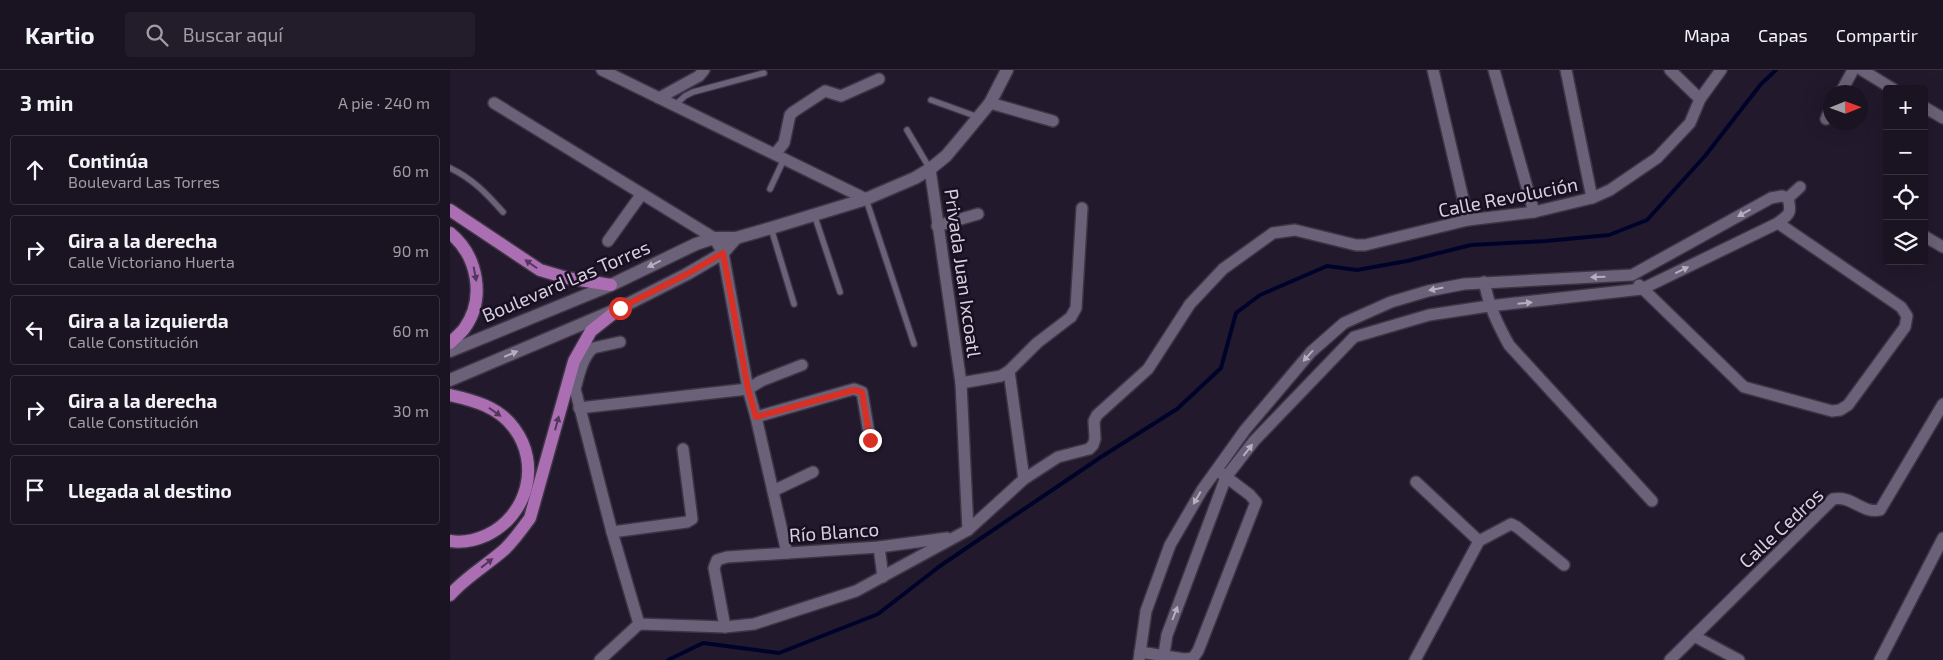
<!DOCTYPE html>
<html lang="es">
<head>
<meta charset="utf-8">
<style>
	:root { --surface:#1a1321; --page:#231c2a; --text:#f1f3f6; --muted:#9f9ea5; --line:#38323f }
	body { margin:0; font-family:"Exo 2",sans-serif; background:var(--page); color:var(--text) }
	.controls { position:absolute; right:15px; top:15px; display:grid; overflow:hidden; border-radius:5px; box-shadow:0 5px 20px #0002 }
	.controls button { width:45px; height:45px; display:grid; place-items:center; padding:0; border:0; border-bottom:1px solid var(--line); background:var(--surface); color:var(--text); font:25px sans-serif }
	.compass { position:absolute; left:1373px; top:15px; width:45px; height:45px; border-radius:50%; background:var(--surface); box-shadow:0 5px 20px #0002; rotate:89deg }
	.stop { position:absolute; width:15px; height:15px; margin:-11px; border:4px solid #d93025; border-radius:50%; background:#fff }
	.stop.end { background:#d93025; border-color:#fff; box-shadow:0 1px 5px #0008 }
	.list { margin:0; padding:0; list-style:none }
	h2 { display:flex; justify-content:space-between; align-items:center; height:65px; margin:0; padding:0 20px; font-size:21px }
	h2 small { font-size:16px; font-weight:400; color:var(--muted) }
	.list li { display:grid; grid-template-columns:32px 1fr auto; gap:15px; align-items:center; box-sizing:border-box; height:70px; margin:0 10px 10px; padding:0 10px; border:1px solid var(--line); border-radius:5px }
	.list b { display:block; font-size:19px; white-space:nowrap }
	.list p { margin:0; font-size:16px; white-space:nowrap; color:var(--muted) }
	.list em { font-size:16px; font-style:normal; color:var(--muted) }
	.icon { flex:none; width:28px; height:28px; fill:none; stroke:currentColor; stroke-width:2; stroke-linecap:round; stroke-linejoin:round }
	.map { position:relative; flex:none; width:1493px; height:590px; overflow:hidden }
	header { display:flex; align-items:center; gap:30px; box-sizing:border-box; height:70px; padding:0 25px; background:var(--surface); border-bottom:1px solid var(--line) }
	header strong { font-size:24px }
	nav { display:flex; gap:28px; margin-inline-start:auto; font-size:18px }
	.search { width:350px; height:45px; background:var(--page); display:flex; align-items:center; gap:12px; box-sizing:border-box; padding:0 18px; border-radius:5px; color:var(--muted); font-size:19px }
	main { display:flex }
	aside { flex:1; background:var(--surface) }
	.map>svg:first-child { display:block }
</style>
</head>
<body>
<header>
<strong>Kartio</strong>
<div class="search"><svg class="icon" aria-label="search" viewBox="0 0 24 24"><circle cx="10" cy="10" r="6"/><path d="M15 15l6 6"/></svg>Buscar aquí</div>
<nav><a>Mapa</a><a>Capas</a><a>Compartir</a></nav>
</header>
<main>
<aside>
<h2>3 min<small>A pie · 240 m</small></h2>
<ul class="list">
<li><svg class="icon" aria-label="ahead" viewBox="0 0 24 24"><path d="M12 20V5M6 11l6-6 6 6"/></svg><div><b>Continúa</b><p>Boulevard Las Torres</p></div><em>60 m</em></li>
<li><svg class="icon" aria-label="right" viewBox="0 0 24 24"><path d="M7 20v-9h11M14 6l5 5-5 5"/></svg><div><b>Gira a la derecha</b><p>Calle Victoriano Huerta</p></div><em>90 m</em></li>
<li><svg class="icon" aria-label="left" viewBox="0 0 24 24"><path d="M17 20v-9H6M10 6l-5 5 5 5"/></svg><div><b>Gira a la izquierda</b><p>Calle Constitución</p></div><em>60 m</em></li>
<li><svg class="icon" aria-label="right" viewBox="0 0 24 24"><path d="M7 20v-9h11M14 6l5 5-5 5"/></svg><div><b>Gira a la derecha</b><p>Calle Constitución</p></div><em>30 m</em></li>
<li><svg class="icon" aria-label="arrive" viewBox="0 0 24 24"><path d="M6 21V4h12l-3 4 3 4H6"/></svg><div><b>Llegada al destino</b></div></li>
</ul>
</aside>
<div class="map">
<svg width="1493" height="590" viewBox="0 0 1493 590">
	<rect width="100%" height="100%" fill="#22192c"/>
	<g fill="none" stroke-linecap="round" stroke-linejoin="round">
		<polyline stroke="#000329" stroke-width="4" points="218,590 253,573 329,583 428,544 490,496 651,387 727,339 771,298 786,243 810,225 877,196 907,200 957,191 1021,175 1096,171 1159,165 1197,150 1255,86 1311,14 1326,0"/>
		<defs>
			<g id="service">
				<polyline points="481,30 528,47"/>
				<polyline points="225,35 235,26 243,22 314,3"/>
				<polyline points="457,60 480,99"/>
				<path d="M 0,98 C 23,109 36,123 53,142"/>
				<polyline points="320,119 334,89"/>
				<polyline points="416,129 464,274"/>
				<polyline points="364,144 390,222"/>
				<polyline points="321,158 344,234"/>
			</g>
			<g id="minor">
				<polyline points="152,0 416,129"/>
				<polyline points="983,0 1018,150"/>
				<polyline points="1044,0 1084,142"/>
				<polyline points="1116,0 1142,128"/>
				<polyline points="1220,0 1250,29"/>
				<polyline points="1412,0 1443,19"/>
				<polyline points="1391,22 1403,0"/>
				<polyline points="209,28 249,6 254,0"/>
				<polyline points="44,33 264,168 273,183 298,319 306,347 337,483"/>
				<polyline points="540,33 603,51"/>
				<polyline points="1474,37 1493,48"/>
				<polyline points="1376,49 1380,40"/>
				<polyline points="325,84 334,73 340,45 343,42 375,21 391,26 429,9"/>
				<polyline points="480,99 511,313 518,460"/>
				<polyline points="1338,128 1350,117"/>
				<polyline points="487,156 528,144"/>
				<polyline points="1474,166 1493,177"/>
				<polyline points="158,171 191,125"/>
				<path d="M 1034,212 C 1039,236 1047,253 1059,275 L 1202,431"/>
				<polyline points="1189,215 1294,317 1382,341 1390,340 1398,335 1455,257 1457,246 1451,237 1328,153"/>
				<path d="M 170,272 L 143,278 C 132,288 129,305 125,319 L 162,462 L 189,554"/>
				<polyline points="559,301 574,409"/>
				<polyline points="511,313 551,306 559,301 587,273 621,247 626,238 632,138"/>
				<polyline points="129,338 298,319 311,311 352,295"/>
				<polyline points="306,347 404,319 412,322 420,369"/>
				<polyline points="966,412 1029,471"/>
				<polyline points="323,421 363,402"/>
				<polyline points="162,462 237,452 242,449 233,379"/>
				<polyline points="429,477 433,507"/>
				<polyline points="275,557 264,498 267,490 277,487 429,477 497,468"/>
				<polyline points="1244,566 1289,590"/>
				<polyline points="690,582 734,589 743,588 748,581 806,432 800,425 771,403"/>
				<polyline points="150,590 189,554 275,557 304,554 406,521 518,460 574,409 608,387 639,379 643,375 645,369 644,351 647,345 698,299 740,234 773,199 823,163 845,160 906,175 915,175 1018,150 1084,142 1142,128 1160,120 1207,88 1240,53 1250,29 1271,0"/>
				<polyline points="689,590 696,541 720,475 752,420 795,360 861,282 894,253 941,232 978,221 1014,214 1182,205 1321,128 1332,126 1338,128"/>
				<path d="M 713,590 L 717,565 L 776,407 L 804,371 L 904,267 L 979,245 L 1039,236 L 1192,219 L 1328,153 C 1339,144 1342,144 1338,128"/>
				<polyline points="965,590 1029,471 1061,454 1067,457 1114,495"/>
				<path d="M 1220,590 L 1383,429 C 1402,425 1412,444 1430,440 L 1493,334"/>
				<polyline points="1430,590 1493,468"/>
			</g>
			<g id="tertiary">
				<polyline points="0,281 161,215 246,174 264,168 286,168 321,158 416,129 465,108 480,99 496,86 512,67 540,33 557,0"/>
				<polyline points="0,310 170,238 237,204 273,183 286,168"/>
			</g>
			<g id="primary">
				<polyline points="0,140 90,200 117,208 161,215"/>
				<path d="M 0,163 C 28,186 36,229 14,259 C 10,264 5,268 0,273"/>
				<path d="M 0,325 C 23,330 49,337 64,358 C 91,394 78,445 37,465 C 26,470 12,473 0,471"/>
				<path d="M 0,525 C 16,507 37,495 55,479 C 65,469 72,459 80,448 L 124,291 L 141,261 L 170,238"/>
			</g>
		</defs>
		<use href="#service" stroke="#3c3544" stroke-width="8"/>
		<use href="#minor" stroke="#3c3544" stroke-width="14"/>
		<use href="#tertiary" stroke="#3c3544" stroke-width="15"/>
		<use href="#primary" stroke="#3c3544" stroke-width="15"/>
		<use href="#service" stroke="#6b6178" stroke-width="5.5"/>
		<use href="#minor" stroke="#6b6178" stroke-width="11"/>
		<use href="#tertiary" stroke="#6b6178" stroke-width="12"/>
		<use href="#primary" stroke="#ac6eb3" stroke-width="12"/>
	</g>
	<defs><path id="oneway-solid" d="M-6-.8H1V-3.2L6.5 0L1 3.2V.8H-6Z" transform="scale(1.25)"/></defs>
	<g fill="#b6afbf">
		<use href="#oneway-solid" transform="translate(1294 143) rotate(151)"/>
		<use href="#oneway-solid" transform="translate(204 194) rotate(154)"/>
		<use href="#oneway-solid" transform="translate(1232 200) rotate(-26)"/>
		<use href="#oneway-solid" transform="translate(1148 207) rotate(178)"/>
		<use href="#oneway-solid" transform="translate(986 219) rotate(169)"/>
		<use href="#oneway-solid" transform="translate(1075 233) rotate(-6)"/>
		<use href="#oneway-solid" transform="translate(61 284) rotate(-23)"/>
		<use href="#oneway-solid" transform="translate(858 286) rotate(132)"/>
		<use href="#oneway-solid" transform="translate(798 380) rotate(-52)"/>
		<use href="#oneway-solid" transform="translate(747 428) rotate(120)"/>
		<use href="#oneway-solid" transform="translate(725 543) rotate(-69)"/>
	</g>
	<g fill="#53365c">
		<use href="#oneway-solid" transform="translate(81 194) rotate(-145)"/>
		<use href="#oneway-solid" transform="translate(25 204) rotate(79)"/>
		<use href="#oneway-solid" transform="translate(45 342) rotate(35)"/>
		<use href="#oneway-solid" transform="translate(107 353) rotate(-75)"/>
		<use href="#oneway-solid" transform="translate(37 493) rotate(-38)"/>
	</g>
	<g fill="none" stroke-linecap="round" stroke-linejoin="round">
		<polyline stroke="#d93025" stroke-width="6" points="170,238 237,204 273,183 298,319 306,347 404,320 412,322 420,370"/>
	</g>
	<g text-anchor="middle" stroke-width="5" stroke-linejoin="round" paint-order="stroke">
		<g font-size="19" fill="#d6d0dd" stroke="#181022">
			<text transform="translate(1058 127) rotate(-11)" y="7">Calle Revolución</text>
			<text transform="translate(513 203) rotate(82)" y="7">Privada Juan Ixcoatl</text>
			<text transform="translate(116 211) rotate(-23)" y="7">Boulevard Las Torres</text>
			<text transform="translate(1331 458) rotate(-43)" y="7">Calle Cedros</text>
			<text transform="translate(384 462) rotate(-4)" y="7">Río Blanco</text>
		</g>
	</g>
</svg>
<div class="controls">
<button>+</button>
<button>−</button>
<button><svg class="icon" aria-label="locate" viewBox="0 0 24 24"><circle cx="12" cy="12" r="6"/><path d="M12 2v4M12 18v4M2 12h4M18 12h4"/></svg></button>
<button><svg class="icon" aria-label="layers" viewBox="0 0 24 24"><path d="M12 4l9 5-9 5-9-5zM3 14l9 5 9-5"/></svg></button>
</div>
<svg class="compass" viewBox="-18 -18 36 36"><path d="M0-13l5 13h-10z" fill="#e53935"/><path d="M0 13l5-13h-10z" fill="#9f9ea5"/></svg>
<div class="stop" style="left:170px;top:238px"></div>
<div class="stop end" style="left:420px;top:370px"></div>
</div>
</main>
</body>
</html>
